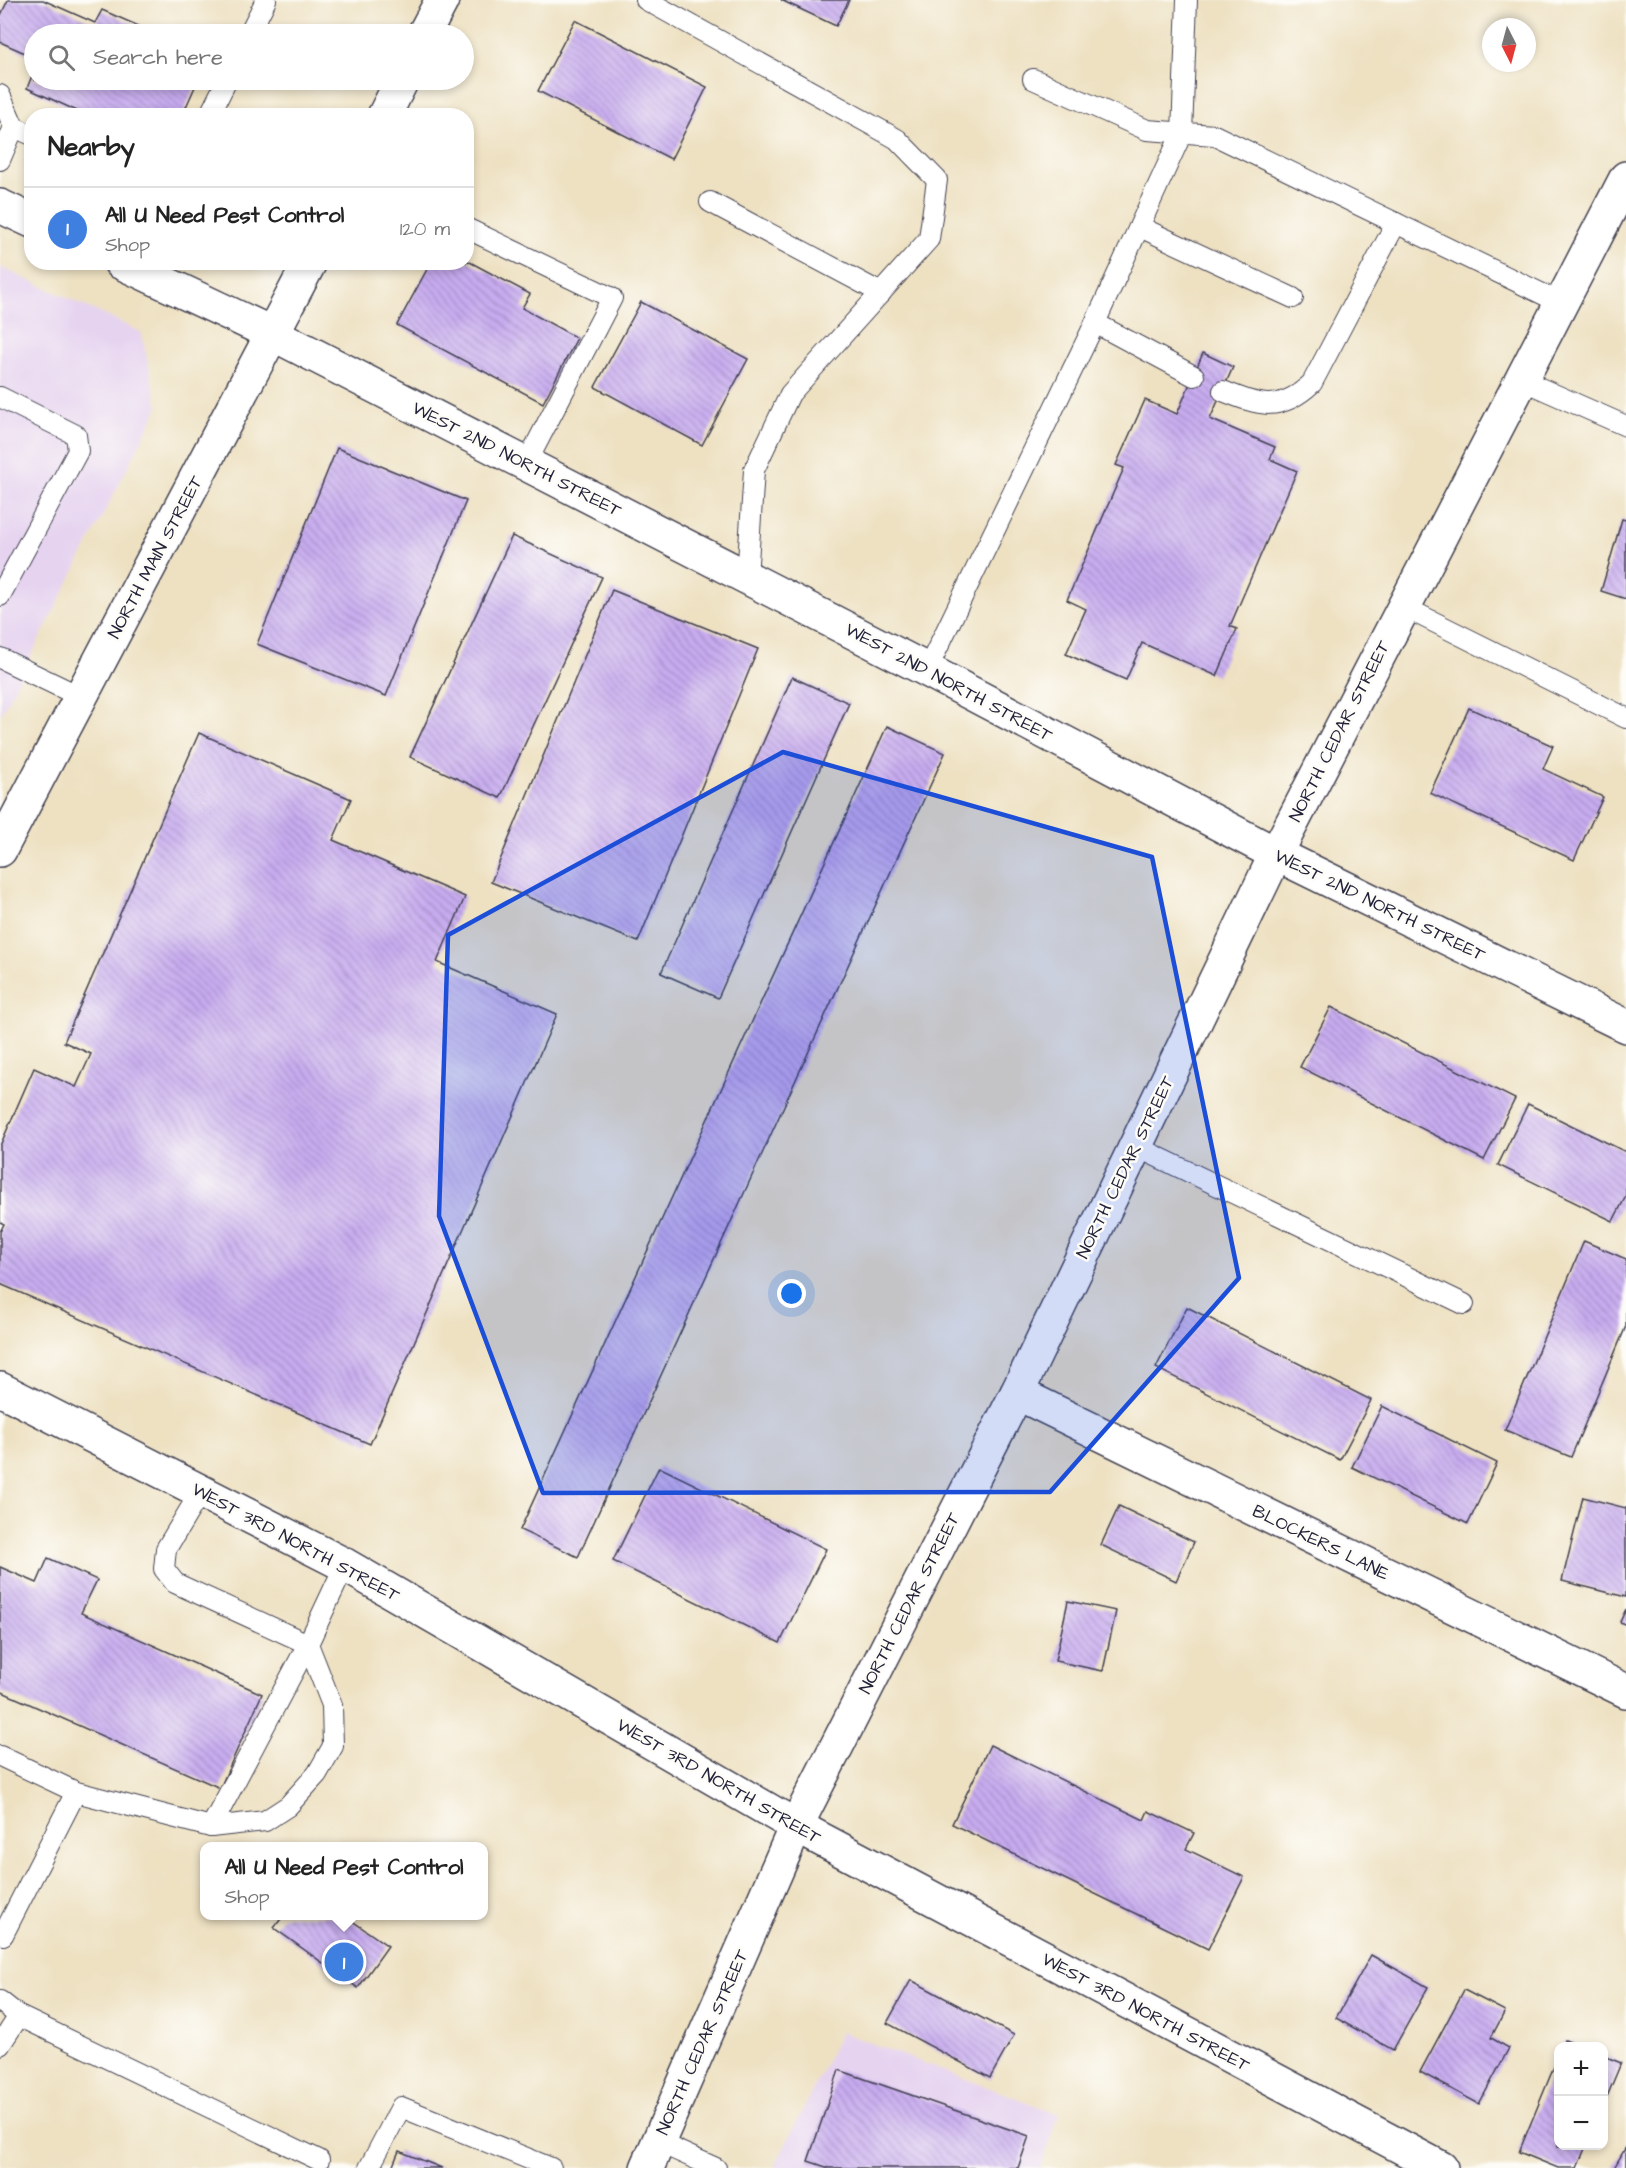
<!DOCTYPE html>
<html lang="en">
<head>
<meta charset="utf-8">
<style>
	:root { --surface:#fff; --page:#f6f6f6; --text:#222; --muted:#767676; --line:#e0e0e0; --accent:#1f6fb2 }
	body { margin:0; font-family:"Architects Daughter",sans-serif; background:var(--page); color:var(--text) }
	.controls { position:absolute; right:18px; bottom:18px; display:grid; overflow:hidden; border-radius:12px; box-shadow:0 3px 9px #0003 }
	.controls button { width:54px; height:54px; display:grid; place-items:center; padding:0; border:0; border-bottom:2px solid var(--line); background:var(--surface); color:var(--text); font:30px sans-serif }
	.compass { position:absolute; left:1482px; top:18px; width:54px; height:54px; border-radius:50%; background:var(--surface); box-shadow:0 3px 9px #0003; rotate:174deg }
	.you { position:absolute; left:792px; top:1294px; width:21px; height:21px; margin:-15px; border:4px solid #fff; border-radius:50%; background:#1a73e8; box-shadow:0 0 0 9px #1a73e833 }
	.badge { display:grid; place-items:center; width:39px; height:39px; border-radius:50%; background:var(--accent); color:#fff; font-size:20px; font-weight:700 }
	.pin { position:absolute; translate:-50% -50%; border:3px solid #fff; box-shadow:0 2px 6px #0006 }
	.popup { position:absolute; left:200px; top:1842px; width:288px; height:78px; box-sizing:border-box; display:grid; place-content:center; border-radius:12px; background:var(--surface); filter:drop-shadow(0 2px 4px #0005); font-size:20px; white-space:nowrap; color:var(--muted) }
	.popup b { font-size:22px; color:var(--text) }
	.popup::after { content:''; position:absolute; left:50%; top:100%; margin-left:-12px; border:12px solid transparent; border-top-color:var(--surface) }
	.list { margin:0; padding:0; list-style:none }
	h2 { display:flex; justify-content:space-between; align-items:center; height:78px; margin:0; padding:0 24px; font-size:26px }
	h2 small { font-size:20px; font-weight:400; color:var(--muted) }
	.list li { display:grid; grid-template-columns:39px 1fr auto; gap:18px; align-items:center; box-sizing:border-box; height:84px; padding:0 24px; border-top:2px solid var(--line) }
	.list b { display:block; font-size:22px; white-space:nowrap }
	.list p { margin:0; font-size:20px; white-space:nowrap; color:var(--muted) }
	.list em { font-size:20px; font-style:normal; color:var(--muted) }
	.icon { flex:none; width:33px; height:33px; fill:none; stroke:currentColor; stroke-width:2; stroke-linecap:round; stroke-linejoin:round }
	.map { position:relative; flex:none; width:1626px; height:2168px; overflow:hidden }
	.search { position:absolute; background:var(--surface); box-shadow:0 3px 9px #0003; left:24px; top:24px; width:450px; height:66px; display:flex; align-items:center; gap:15px; box-sizing:border-box; padding:0 21px; border-radius:33px; color:var(--muted); font-size:22px }
	.panel { position:absolute; background:var(--surface); box-shadow:0 3px 9px #0003; left:24px; top:108px; width:450px; height:162px; border-radius:24px }
	.map>svg:first-child { display:block }
</style>
</head>
<body>
<div class="map">
<svg width="1626" height="2168" viewBox="0 0 1626 2168">
	<defs>
		<pattern id="building-back-hatch" width="6" height="6" patternUnits="userSpaceOnUse" patternTransform="scale(1.5)"><rect width="6" height="6" fill="#c8acf0"/><path d="M-1 5l2 2M0 0l6 6M5-1l2 2" fill="none" stroke="#a28cc4"/></pattern>
	</defs>
	<rect width="100%" height="100%" fill="#fdfcf7"/>
	<filter id="ink" filterUnits="userSpaceOnUse"><feTurbulence type="fractalNoise" baseFrequency=".0167" numOctaves="2"/><feDisplacementMap in="SourceGraphic" scale="12" xChannelSelector="R" yChannelSelector="G"/><feConvolveMatrix kernelMatrix="1 2 1 2 8 2 1 2 1" color-interpolation-filters="sRGB"/></filter>
	<filter id="wash" filterUnits="userSpaceOnUse"><feTurbulence type="fractalNoise" baseFrequency=".008" numOctaves="4" result="noise"/><feDisplacementMap in="SourceGraphic" scale="24" xChannelSelector="R" yChannelSelector="G"/><feGaussianBlur stdDeviation="1.35" result="paint"/><feColorMatrix in="noise" values="0 0 0 0 0 0 0 0 0 0 0 0 0 0 0 0 0 1.4 0 .05"/><feComposite in="paint" operator="in"/></filter>
	<g filter="url(#wash)">
		<rect width="100%" height="100%" fill="#eee1c2"/>
		<g fill="#e6d3f0">
			<polygon points="0,267 141,332 158,408 0,716"/>
			<polygon points="841,2032 1059,2114 1041,2168 774,2168"/>
		</g>
		<g id="blocks">
			<g fill="url(#building-back-hatch)">
				<polygon points="8,0 43,0 95,23 102,10 157,34 34,34 34,57 0,42 0,17"/>
				<polygon points="781,0 849,0 836,26"/>
				<polygon points="575,20 707,87 671,159 538,91"/>
				<polygon points="34,71 34,80 198,80 182,116 88,116 27,88"/>
				<polygon points="466,260 530,294 522,308 577,338 543,403 397,325 431,262 466,262"/>
				<polygon points="641,302 748,359 702,445 595,387"/>
				<polygon points="1203,353 1233,367 1210,419 1275,447 1270,459 1297,471 1230,626 1237,629 1217,676 1142,643 1126,680 1066,654 1086,609 1067,600 1124,468 1116,465 1145,400 1177,414"/>
				<polygon points="337,448 466,501 386,696 257,644"/>
				<polygon points="1622,519 1626,520 1626,599 1601,591"/>
				<polygon points="512,536 602,577 500,798 410,757"/>
				<polygon points="612,590 758,649 638,942 491,882"/>
				<polygon points="792,677 849,703 718,998 661,973"/>
				<polygon points="1469,708 1553,746 1543,769 1603,797 1574,860 1430,793"/>
				<polygon points="887,726 945,753 578,1557 520,1530"/>
				<polygon points="199,733 351,799 333,840 465,897 437,962 557,1014 370,1444 0,1284 0,1232 4,1224 0,1222 0,1146 34,1068 76,1087 91,1054 64,1042"/>
				<polygon points="1331,1007 1515,1099 1484,1160 1300,1067"/>
				<polygon points="1528,1104 1626,1152 1626,1196 1613,1221 1498,1165"/>
				<polygon points="1584,1241 1626,1259 1626,1326 1571,1457 1505,1430"/>
				<polygon points="1187,1307 1371,1400 1340,1460 1156,1368"/>
				<polygon points="1382,1406 1497,1463 1468,1524 1352,1467"/>
				<polygon points="659,1467 826,1549 780,1643 613,1561"/>
				<polygon points="1583,1497 1626,1508 1626,1597 1562,1581"/>
				<polygon points="1119,1506 1194,1542 1176,1581 1101,1545"/>
				<polygon points="48,1558 97,1580 81,1613 262,1694 220,1788 0,1691 0,1567 37,1583"/>
				<polygon points="1068,1601 1116,1611 1103,1671 1055,1661"/>
				<polygon points="1626,1609 1626,1625 1620,1622"/>
				<polygon points="990,1745 1144,1820 1148,1811 1194,1833 1186,1849 1244,1877 1208,1949 952,1824"/>
				<polygon points="283,1916 345,1916 388,1946 358,1988 274,1928"/>
				<polygon points="1371,1955 1428,1987 1393,2050 1336,2018"/>
				<polygon points="911,1980 1014,2035 990,2078 887,2023"/>
				<polygon points="1464,1990 1505,2011 1491,2038 1509,2048 1479,2104 1420,2072"/>
				<polygon points="1565,2040 1580,2046 1563,2046"/>
				<polygon points="1604,2056 1621,2063 1604,2104"/>
				<polygon points="1558,2057 1558,2146 1586,2146 1577,2168 1558,2168 1519,2152"/>
				<polygon points="839,2070 1029,2136 1018,2168 829,2168 808,2161"/>
				<polygon points="1626,2147 1626,2168 1614,2168"/>
				<polygon points="399,2151 442,2168 392,2168"/>
			</g>
		</g>
	</g>
	<g filter="url(#ink)">
		<use href="#blocks" fill-opacity="0" stroke="#413f4f" stroke-width="1.5"/>
		<g fill="none" stroke-linecap="round" stroke-linejoin="round">
			<defs>
				<g id="lane">
					<polyline points="646,0 897,139 937,180 929,239 790,394 754,470 747,578"/>
					<polyline points="249,34 266,0"/>
					<polyline points="1033,79 1147,130 1214,135 1561,303"/>
					<polyline points="0,95 14,127 32,135"/>
					<polyline points="209,116 227,80"/>
					<polyline points="0,160 14,127"/>
					<polyline points="710,202 881,293"/>
					<polyline points="1140,227 1293,298"/>
					<polyline points="466,228 612,298 526,464"/>
					<polyline points="1095,323 1194,376"/>
					<polyline points="1522,380 1626,426"/>
					<path d="M 1223,391 C 1260,406 1280,413 1312,383 L 1396,223"/>
					<polyline points="0,397 76,435 78,451 0,596"/>
					<polyline points="1404,607 1626,718"/>
					<polyline points="0,658 81,697"/>
					<polyline points="927,670 1095,323 1182,133 1187,0"/>
					<polyline points="1135,1146 1464,1304"/>
					<polyline points="201,1491 166,1549 164,1569 175,1583 308,1644 345,1565"/>
					<polyline points="0,1756 76,1792 211,1827 265,1821 288,1806 317,1774 333,1746 332,1705 308,1644"/>
					<polyline points="211,1827 308,1644"/>
					<polyline points="3,1935 76,1792"/>
					<polyline points="0,2001 19,2016 319,2160"/>
					<polyline points="0,2045 19,2016"/>
					<polyline points="658,2142 716,2168"/>
					<polyline points="369,2168 401,2107 551,2168"/>
				</g>
				<g id="street">
					<polyline points="0,206 32,221"/>
					<polyline points="120,262 273,334 927,670 1276,854 1626,1026"/>
					<polyline points="0,1389 345,1565 796,1826 1441,2168"/>
					<polyline points="1017,1393 1626,1691"/>
				</g>
				<polyline id="secondary" points="647,2168 796,1826 1017,1393 1276,854 1626,178"/>
				<g id="primary">
					<polyline points="424,34 442,0"/>
					<polyline points="384,116 402,80"/>
					<polyline points="0,850 310,262"/>
				</g>
			</defs>
			<use href="#lane" stroke="#413f4f" stroke-width="22"/>
			<use href="#street" stroke="#413f4f" stroke-width="36"/>
			<use href="#secondary" stroke="#413f4f" stroke-width="36"/>
			<use href="#primary" stroke="#413f4f" stroke-width="36"/>
			<use href="#lane" stroke="#fff" stroke-width="20"/>
			<use href="#street" stroke="#fff" stroke-width="33"/>
			<use href="#secondary" stroke="#fff" stroke-width="33"/>
			<use href="#primary" stroke="#fff" stroke-width="33"/>
		</g>
	</g>
	<path fill="#1d4ed8" fill-opacity="0.2" stroke="#1d4ed8" stroke-width="4.5" stroke-linejoin="round" d="M 783,752 L 1152,857 L 1239,1278 L 1050,1492 L 543,1493 L 439,1216 L 448,935 Z"/>
	<g text-anchor="middle" stroke-width="5" stroke-linejoin="round" paint-order="stroke">
		<g font-size="18" fill="#22223b" stroke="#fdfcf7">
			<text transform="translate(517 459) rotate(27)" y="6">WEST 2ND NORTH STREET</text>
			<text transform="translate(155 557) rotate(-62)" y="6">NORTH MAIN STREET</text>
			<text transform="translate(949 682) rotate(28)" y="6">WEST 2ND NORTH STREET</text>
			<text transform="translate(1339 731) rotate(-63)" y="6">NORTH CEDAR STREET</text>
			<text transform="translate(1380 905) rotate(26)" y="6">WEST 2ND NORTH STREET</text>
			<text transform="translate(1125 1167) rotate(-64)" y="6">NORTH CEDAR STREET</text>
			<text transform="translate(296 1542) rotate(28)" y="6">WEST 3RD NORTH STREET</text>
			<text transform="translate(1321 1542) rotate(26)" y="6">BLOCKERS LANE</text>
			<text transform="translate(909 1603) rotate(-63)" y="6">NORTH CEDAR STREET</text>
			<text transform="translate(719 1781) rotate(30)" y="6">WEST 3RD NORTH STREET</text>
			<text transform="translate(1146 2012) rotate(28)" y="6">WEST 3RD NORTH STREET</text>
			<text transform="translate(702 2042) rotate(-66)" y="6">NORTH CEDAR STREET</text>
		</g>
	</g>
</svg>
<div class="controls">
<button>+</button>
<button>−</button>
</div>
<svg class="compass" viewBox="-18 -18 36 36"><path d="M0-13l5 13h-10z" fill="#e53935"/><path d="M0 13l5-13h-10z" fill="#767676"/></svg>
<div class="you"></div>
<div class="pin badge" style="left:344px;top:1962px;background:#3f7fe0">1</div>
<div class="popup"><b>All U Need Pest Control</b>Shop</div>
<div class="search"><svg class="icon" aria-label="search" viewBox="0 0 24 24"><circle cx="10" cy="10" r="6"/><path d="M15 15l6 6"/></svg>Search here</div>
<section class="panel">
<h2>Nearby<small></small></h2>
<ul class="list">
<li><span class="badge" style="background:#3f7fe0">1</span><div><b>All U Need Pest Control</b><p>Shop</p></div><em>120 m</em></li>
</ul>
</section>
</div>
</body>
</html>
